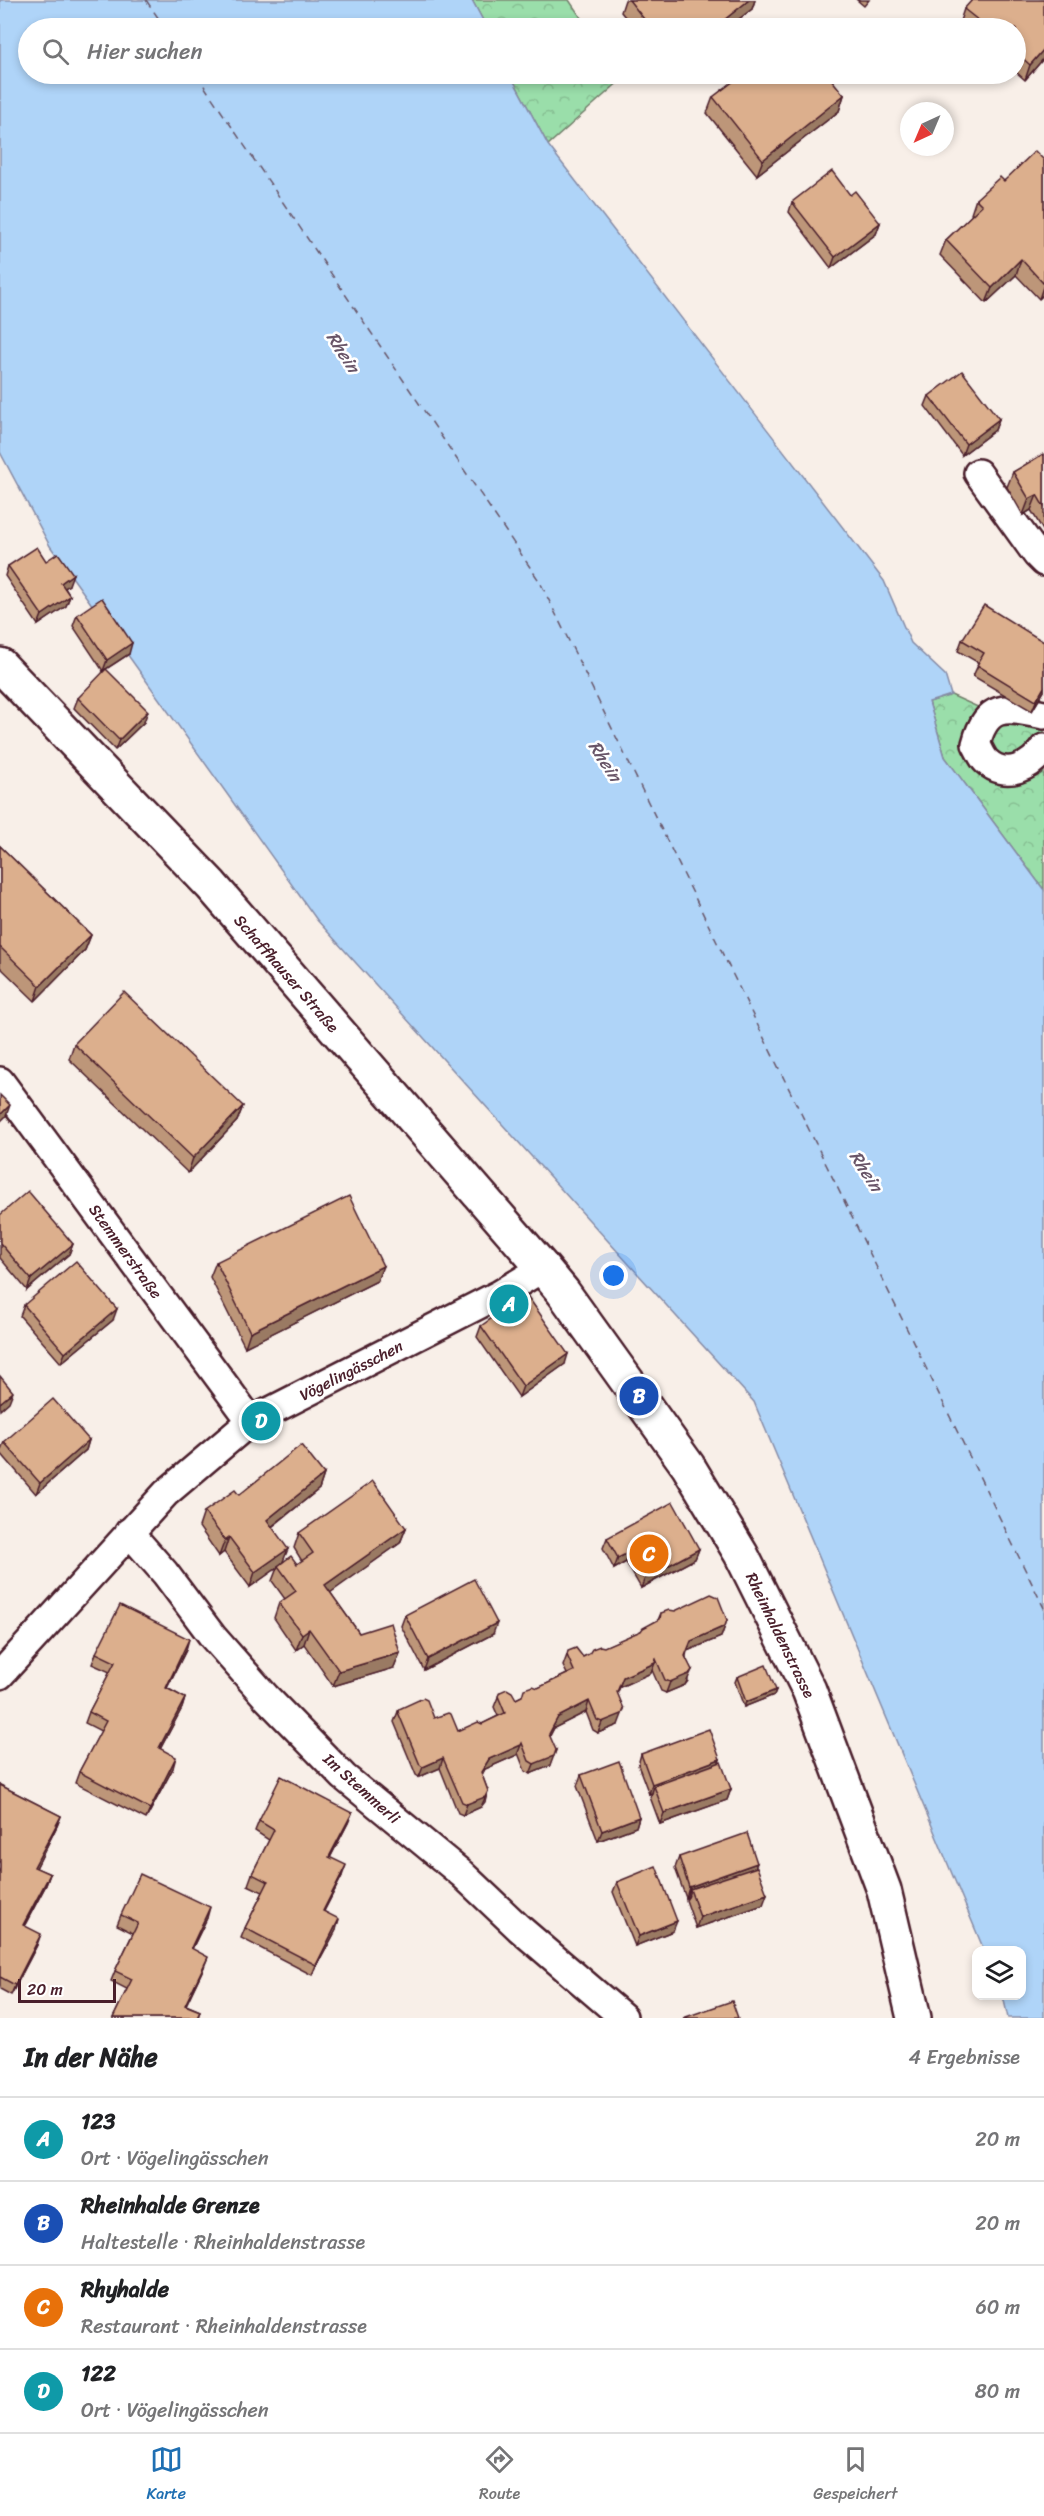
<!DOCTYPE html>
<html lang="de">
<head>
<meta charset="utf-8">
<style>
	:root { --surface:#fff; --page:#f2f2f2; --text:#202124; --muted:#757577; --line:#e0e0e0; --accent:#1f6fb2 }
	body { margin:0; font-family:Sriracha,sans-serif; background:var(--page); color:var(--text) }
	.controls { position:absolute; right:18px; bottom:18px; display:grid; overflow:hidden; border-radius:12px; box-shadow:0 3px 9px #0003 }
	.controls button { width:54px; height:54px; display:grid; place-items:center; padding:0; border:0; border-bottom:2px solid var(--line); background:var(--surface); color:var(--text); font:30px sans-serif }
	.compass { position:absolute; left:900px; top:102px; width:54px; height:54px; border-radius:50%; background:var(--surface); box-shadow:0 3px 9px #0003; rotate:224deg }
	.scale { position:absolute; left:18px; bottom:15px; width:98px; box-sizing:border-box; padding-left:6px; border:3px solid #4a1f2b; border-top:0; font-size:16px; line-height:21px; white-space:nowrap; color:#4a1f2b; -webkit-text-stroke:4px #fff; paint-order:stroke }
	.you { position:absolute; left:614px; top:1276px; width:21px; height:21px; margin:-15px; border:4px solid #fff; border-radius:50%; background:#1a73e8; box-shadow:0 0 0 9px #1a73e833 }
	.badge { display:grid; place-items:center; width:39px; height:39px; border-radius:50%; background:var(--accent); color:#fff; font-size:20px; font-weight:700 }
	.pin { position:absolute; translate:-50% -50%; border:3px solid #fff; box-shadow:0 2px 6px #0006 }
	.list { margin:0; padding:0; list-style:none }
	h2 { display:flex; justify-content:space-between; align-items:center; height:78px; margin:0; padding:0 24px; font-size:26px }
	h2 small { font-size:20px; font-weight:400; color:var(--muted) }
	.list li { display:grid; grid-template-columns:39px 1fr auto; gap:18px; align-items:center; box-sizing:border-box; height:84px; padding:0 24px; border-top:2px solid var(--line) }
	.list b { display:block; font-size:22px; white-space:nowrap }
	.list p { margin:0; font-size:20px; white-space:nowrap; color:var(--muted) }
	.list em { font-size:20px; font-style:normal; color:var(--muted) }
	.icon { flex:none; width:33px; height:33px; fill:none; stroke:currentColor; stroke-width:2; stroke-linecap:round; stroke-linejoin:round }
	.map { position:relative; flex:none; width:1044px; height:2018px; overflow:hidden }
	.search { position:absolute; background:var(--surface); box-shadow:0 3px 9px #0003; left:18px; right:18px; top:18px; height:66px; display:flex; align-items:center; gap:15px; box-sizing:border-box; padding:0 21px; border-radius:33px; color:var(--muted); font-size:22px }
	.sheet { height:414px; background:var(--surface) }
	nav { display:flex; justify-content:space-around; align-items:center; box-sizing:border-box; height:84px; border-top:2px solid var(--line); background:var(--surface); font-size:16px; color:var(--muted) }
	nav a { display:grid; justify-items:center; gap:3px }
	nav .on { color:var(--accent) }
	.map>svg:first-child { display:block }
</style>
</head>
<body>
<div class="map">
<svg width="1044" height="2018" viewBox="0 0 1044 2018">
	<defs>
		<pattern id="forest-crowns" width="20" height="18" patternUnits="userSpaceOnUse" patternTransform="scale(1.5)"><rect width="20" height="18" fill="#9adeaa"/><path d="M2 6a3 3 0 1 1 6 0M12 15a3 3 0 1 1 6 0" fill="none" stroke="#86be92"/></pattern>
	</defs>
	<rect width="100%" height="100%" fill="#f8efe8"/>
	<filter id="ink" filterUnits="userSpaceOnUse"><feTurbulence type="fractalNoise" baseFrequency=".0167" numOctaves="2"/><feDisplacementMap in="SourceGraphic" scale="12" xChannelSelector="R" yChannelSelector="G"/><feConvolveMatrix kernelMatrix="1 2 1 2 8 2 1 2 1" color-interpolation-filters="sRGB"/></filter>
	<g filter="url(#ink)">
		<g fill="url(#forest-crowns)" stroke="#727e6a" stroke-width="1.5">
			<polygon points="472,0 569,0 588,28 487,28"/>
			<polygon points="510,74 618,74 622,79 548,145"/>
			<polygon points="951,695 991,713 1044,715 1044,890 945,757 929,702"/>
		</g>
		<polygon fill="#afd4f8" stroke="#878ca6" stroke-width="1.5" points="0,0 472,0 487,28 28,28 28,74 510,74 548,145 884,581 911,643 945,675 951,695 929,702 945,757 1044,890 1044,2018 1008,2018 1003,1996 1022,1996 1022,1950 984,1950 754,1402 317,920 50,546 0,452"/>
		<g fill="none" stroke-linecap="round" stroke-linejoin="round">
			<g stroke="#685568" stroke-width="1.5" stroke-dasharray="8 6" stroke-linecap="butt">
				<polyline points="146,0 165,28"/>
				<polyline points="196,74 540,582 1044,1608"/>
			</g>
			<defs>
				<g id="minor">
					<polyline points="978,473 1037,555 1044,562"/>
					<path d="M 1044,715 C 1008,708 987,701 976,744 C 979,749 982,757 986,761 C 1006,780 1031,767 1044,748"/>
					<polyline points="0,1081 251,1421"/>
					<polyline points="129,1532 165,1573 213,1637 266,1697 344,1777 462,1874 519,1928 623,2017"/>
					<polyline points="0,1675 166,1493 251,1421 500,1294 543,1268"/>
				</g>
				<polyline id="secondary" points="0,665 211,885 543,1268 563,1292 688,1466 741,1554 809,1690 884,1890 914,2018"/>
			</defs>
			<use href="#minor" stroke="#4a1f2b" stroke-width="32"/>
			<use href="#secondary" stroke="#4a1f2b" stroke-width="38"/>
			<use href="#minor" stroke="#fff" stroke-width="27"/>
			<use href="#secondary" stroke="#fff" stroke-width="33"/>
		</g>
		<g fill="#bd9679" stroke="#4a1f2b" stroke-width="1.5">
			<polygon points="625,0 755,0 752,9 727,28 634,28 621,12"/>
			<polygon points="857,0 869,0 864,6"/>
			<polygon points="1044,0 1044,58 1025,80 1016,72 1016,28 964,28 959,24 964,9"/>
			<polygon points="844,95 839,111 757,175 707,113 713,97"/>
			<polygon points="1044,160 1044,294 1039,299 1016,275 986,303 940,255 946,240 972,215 971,214 976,199 1004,181"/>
			<polygon points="850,195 880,223 876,234 831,268 789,212 792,202"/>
			<polygon points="929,396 999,419 995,430 962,455 925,406"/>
			<polygon points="1044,456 1044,532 1031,510 1023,515 1007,487 1013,472"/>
			<polygon points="46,561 69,585 65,588 70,596 66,606 38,625 5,576 8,566"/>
			<polygon points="77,615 129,654 103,671 73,626"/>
			<polygon points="962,640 1044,642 1044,691 1032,711 973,676 979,663 958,651"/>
			<polygon points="78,698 144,722 115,750 74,708"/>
			<polygon points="0,846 91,935 85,950 35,1001 0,967"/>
			<polygon points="74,1044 243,1106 237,1121 188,1173 69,1059"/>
			<polygon points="0,1215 73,1244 69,1254 27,1290 0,1258"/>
			<polygon points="216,1262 377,1281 245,1347 210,1277"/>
			<polygon points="24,1305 113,1320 61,1363 20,1316"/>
			<polygon points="481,1326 565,1364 519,1397 477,1337"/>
			<polygon points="89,1440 86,1450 36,1494 0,1452 4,1442"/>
			<polygon points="324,1474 319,1489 272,1527 283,1562 297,1564 302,1561 294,1548 299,1533 406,1528 400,1543 330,1592 359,1633 400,1653 394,1668 333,1686 304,1644 296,1650 274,1618 279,1603 285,1599 272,1581 277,1568 250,1587 224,1552 219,1556 199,1527 204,1512 239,1495"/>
			<polygon points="607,1538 699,1549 695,1559 641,1588 626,1562 614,1569 603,1548"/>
			<polygon points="661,1613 727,1620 721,1637 687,1651 686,1656 688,1681 685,1685 666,1693 661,1691 652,1670 651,1673 620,1687 617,1693 618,1725 598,1733 593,1730 586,1712 554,1728 550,1735 550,1766 530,1774 525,1771 518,1753 517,1755 485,1769 482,1775 488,1791 485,1802 481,1807 463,1815 458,1813 440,1768 419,1777 416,1775 394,1722 399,1709 434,1718 458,1731 482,1724 498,1716 494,1707 500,1692 516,1699 567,1674 563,1666 567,1655 583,1657 641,1631 658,1620"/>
			<polygon points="405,1615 493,1634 424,1670 401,1626"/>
			<polygon points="186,1650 167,1688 185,1698 182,1708 160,1749 173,1768 146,1819 75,1783 79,1772 101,1731 85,1723 89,1712 110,1672 92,1664 96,1653"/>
			<polygon points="737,1677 776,1690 774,1695 744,1707 735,1682"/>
			<polygon points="641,1754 720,1759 719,1763 731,1789 727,1800 660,1824 650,1797 652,1793 649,1794 638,1765"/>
			<polygon points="581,1775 639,1817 636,1827 598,1841 577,1786"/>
			<polygon points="0,1785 61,1816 57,1826 36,1868 50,1874 46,1885 25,1925 37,1945 11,1995 0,1989"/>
			<polygon points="352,1813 348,1823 330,1858 342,1876 324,1911 336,1930 312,1975 241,1938 245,1928 263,1892 248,1885 252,1874 269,1840 255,1831 259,1821"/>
			<polygon points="679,1857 756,1867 763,1905 696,1928 686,1900 688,1897 686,1898 675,1868"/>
			<polygon points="617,1882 673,1931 635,1946 613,1892"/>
			<polygon points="121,1915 207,1918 192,1949 204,1967 186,2005 200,2011 198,2018 113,2018 127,1989 111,1981 115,1971 133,1933 117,1925"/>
		</g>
		<g fill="#9a7a63" stroke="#4a1f2b" stroke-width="1.5">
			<polygon points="749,0 755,0 752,9 727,28 714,28"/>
			<polygon points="1044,49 1044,58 1025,80 1030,65"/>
			<polygon points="844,95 839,111 757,175 763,160"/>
			<polygon points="880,223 876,234 831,268 835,257"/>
			<polygon points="1021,259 1016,275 986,303 992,288"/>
			<polygon points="1044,284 1044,294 1039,299"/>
			<polygon points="999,419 995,430 962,455 966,444"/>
			<polygon points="1037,495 1031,510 1023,515 1029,499"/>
			<polygon points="73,574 69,585 57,593 61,583"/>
			<polygon points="70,596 66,606 38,625 42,615"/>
			<polygon points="132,643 129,654 103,671 107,660"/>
			<polygon points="1044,687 1044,691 1032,711 1036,701"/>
			<polygon points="148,711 144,722 115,750 119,740"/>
			<polygon points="91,935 85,950 35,1001 40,986"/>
			<polygon points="10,1105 6,1116 0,1122 0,1115"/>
			<polygon points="243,1106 237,1121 188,1173 193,1158"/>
			<polygon points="73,1244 69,1254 27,1290 31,1279"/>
			<polygon points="383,1266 377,1281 245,1347 250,1332"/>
			<polygon points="117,1309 113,1320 61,1363 65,1353"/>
			<polygon points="568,1354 565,1364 519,1397 523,1386"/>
			<polygon points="13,1392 9,1402 0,1410 0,1403"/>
			<polygon points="89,1440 86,1450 36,1494 40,1483"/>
			<polygon points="324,1474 319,1489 261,1535 267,1520"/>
			<polygon points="406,1528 400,1543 320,1600 325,1585"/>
			<polygon points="229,1537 224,1552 219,1556 225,1540"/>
			<polygon points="288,1549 282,1564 278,1566 277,1568 250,1587 255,1572"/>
			<polygon points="699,1549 695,1559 641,1588 645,1578"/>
			<polygon points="630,1552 626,1562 614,1569 618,1558"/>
			<polygon points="497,1623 493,1634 424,1670 428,1659"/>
			<polygon points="725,1626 721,1637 687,1651 691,1641"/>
			<polygon points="309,1629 304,1644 296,1650 302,1634"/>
			<polygon points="189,1639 186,1650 162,1698 166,1688"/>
			<polygon points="400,1653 394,1668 333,1686 339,1671"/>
			<polygon points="655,1663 651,1673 620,1687 613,1703 623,1677"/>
			<polygon points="692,1670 685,1685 666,1693 670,1682"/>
			<polygon points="776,1690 774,1695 744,1707 746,1702"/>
			<polygon points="185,1698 182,1708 155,1759 159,1748"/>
			<polygon points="589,1701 586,1712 554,1728 546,1744 549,1734 558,1717"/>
			<polygon points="624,1709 618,1725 598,1733 602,1722"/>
			<polygon points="521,1745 517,1755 485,1769 477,1783 481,1772 489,1759"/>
			<polygon points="556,1750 550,1766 530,1774 534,1764"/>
			<polygon points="176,1757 173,1768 146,1819 150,1809"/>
			<polygon points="443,1758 440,1768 419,1777 423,1767"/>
			<polygon points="720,1759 716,1770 654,1786 652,1793 649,1794 652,1784"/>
			<polygon points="731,1789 727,1800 660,1824 664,1813"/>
			<polygon points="488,1791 481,1807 463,1815 467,1804"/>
			<polygon points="352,1813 348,1823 325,1867 329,1857"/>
			<polygon points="61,1816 57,1826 31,1878 34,1867"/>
			<polygon points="639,1817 636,1827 598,1841 602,1831"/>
			<polygon points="757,1863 753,1873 690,1889 688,1897 686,1898 689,1887"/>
			<polygon points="346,1865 342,1876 319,1921 323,1911"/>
			<polygon points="50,1874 46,1885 19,1935 23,1925"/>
			<polygon points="767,1894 763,1905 696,1928 700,1917"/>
			<polygon points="210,1907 207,1918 187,1959 191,1948"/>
			<polygon points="339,1919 336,1930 312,1975 316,1965"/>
			<polygon points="677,1921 673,1931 635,1946 639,1936"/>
			<polygon points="41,1934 37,1945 11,1995 15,1985"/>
			<polygon points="208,1957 204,1967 181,2015 185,2005"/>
		</g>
		<g fill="#dcaf8d" stroke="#4a1f2b" stroke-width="1.5">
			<polygon points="629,0 749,0 714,28 651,28"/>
			<polygon points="972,0 1044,0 1044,49 1030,65 1016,52 1016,28 988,28 964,9"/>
			<polygon points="743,74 827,74 844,95 763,160 713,97"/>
			<polygon points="1035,151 1044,160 1044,284 1021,259 992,288 946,240 982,205 976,199 1000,177 1004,181"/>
			<polygon points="832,171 850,195 855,191 880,223 835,257 792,202"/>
			<polygon points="962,371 999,419 966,444 929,396"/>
			<polygon points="1043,454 1044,456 1044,507 1037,495 1029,499 1013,472"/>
			<polygon points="37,547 46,561 58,553 73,574 61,583 70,596 42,615 8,566"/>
			<polygon points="102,598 132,643 107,660 77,615"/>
			<polygon points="984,605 1044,642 1044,687 1036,701 977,665 984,653 962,640"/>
			<polygon points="106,669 148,711 119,740 78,698"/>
			<polygon points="0,846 91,935 40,986 0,947"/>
			<polygon points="124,992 243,1106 193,1158 74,1044"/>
			<polygon points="0,1095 10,1105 0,1115"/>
			<polygon points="28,1191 73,1244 31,1279 0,1243 0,1215"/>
			<polygon points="349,1196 383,1266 250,1332 216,1262"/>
			<polygon points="76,1261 117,1309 65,1353 24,1305"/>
			<polygon points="526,1294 568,1354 523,1386 481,1326"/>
			<polygon points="0,1376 13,1392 0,1403"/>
			<polygon points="53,1399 89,1440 40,1483 4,1442"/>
			<polygon points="301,1445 324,1474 267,1520 288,1549 255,1572 229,1537 225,1540 204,1512 235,1490 239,1495"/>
			<polygon points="373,1481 406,1528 325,1585 359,1633 391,1623 400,1653 339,1671 309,1629 302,1634 279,1603 296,1591 278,1566 291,1556 297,1564 313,1553 299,1533"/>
			<polygon points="673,1502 699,1549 645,1578 630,1552 618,1558 607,1538"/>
			<polygon points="474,1579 497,1623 428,1659 405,1615"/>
			<polygon points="711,1594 718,1597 727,1620 725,1626 691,1641 685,1656 692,1670 689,1674 670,1682 665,1680 656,1659 655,1663 623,1677 617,1692 624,1709 622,1714 602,1722 597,1720 589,1701 558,1717 549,1734 556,1750 554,1756 534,1764 529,1761 522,1743 521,1745 489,1759 481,1772 488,1791 485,1797 467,1804 462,1802 443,1758 423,1767 420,1765 398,1712 399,1709 423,1698 427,1700 434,1718 448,1713 451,1714 458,1731 478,1722 482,1724 505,1713 498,1696 500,1692 507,1689 512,1692 516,1699 522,1696 524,1689 533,1686 538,1688 574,1671 567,1655 568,1651 576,1648 583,1657 589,1654 592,1649 600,1646 604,1647 641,1631 643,1628 660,1619 661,1613 669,1610 675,1611"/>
			<polygon points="120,1605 189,1639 166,1688 185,1698 159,1748 176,1757 150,1809 79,1772 106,1721 89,1712 115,1662 96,1653"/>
			<polygon points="766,1665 776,1690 746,1702 737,1677"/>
			<polygon points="709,1729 720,1759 652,1784 641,1754"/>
			<polygon points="619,1761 639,1817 602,1831 581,1775"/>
			<polygon points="721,1762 731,1789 664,1813 654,1786"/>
			<polygon points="281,1776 352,1813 329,1857 346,1865 323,1911 339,1919 316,1965 245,1928 268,1882 252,1874 274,1830 259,1821"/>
			<polygon points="0,1785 61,1816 34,1867 50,1874 23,1925 41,1934 15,1985 0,1977"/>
			<polygon points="747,1833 757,1863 689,1887 679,1857"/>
			<polygon points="656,1866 677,1921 639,1936 617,1882"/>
			<polygon points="757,1867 767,1894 700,1917 690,1889"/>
			<polygon points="140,1874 210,1907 191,1948 208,1957 185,2005 200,2011 197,2018 113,2018 132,1979 115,1971 138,1923 121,1915"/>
			<polygon points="732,2001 738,2018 683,2018"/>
		</g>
	</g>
	<g text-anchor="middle" stroke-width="5" stroke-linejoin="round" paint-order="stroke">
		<g font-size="16" fill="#4a1f2b" stroke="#fff">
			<text transform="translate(287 973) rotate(49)" y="6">Schaffhauser Straße</text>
			<text transform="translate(126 1251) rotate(54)" y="6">Stemmerstraße</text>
			<text transform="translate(351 1370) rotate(-27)" y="6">Vögelingässchen</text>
			<text transform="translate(781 1635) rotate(64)" y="6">Rheinhaldenstrasse</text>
			<text transform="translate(362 1788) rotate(42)" y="6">Im Stemmerli</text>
		</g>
		<g font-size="18" font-style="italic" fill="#685568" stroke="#fff">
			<text transform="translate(343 352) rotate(57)" y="6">Rhein</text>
			<text transform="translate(605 761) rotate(57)" y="6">Rhein</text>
			<text transform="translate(866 1171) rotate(57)" y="6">Rhein</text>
		</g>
	</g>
</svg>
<div class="controls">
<button><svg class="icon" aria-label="layers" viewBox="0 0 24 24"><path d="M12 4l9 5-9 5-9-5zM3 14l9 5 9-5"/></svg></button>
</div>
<svg class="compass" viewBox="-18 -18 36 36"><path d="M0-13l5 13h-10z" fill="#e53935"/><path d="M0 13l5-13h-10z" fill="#757577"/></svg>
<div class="scale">20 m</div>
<div class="you"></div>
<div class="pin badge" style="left:509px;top:1304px;background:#0f9aa8">A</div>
<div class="pin badge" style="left:639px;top:1396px;background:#1a4fb4">B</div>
<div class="pin badge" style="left:649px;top:1554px;background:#e8710a">C</div>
<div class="pin badge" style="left:261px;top:1421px;background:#0f9aa8">D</div>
<div class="search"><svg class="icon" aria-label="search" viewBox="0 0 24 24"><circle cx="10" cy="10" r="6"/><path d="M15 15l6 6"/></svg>Hier suchen</div>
</div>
<section class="sheet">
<h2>In der Nähe<small>4 Ergebnisse</small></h2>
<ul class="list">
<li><span class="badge" style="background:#0f9aa8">A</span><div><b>123</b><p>Ort · Vögelingässchen</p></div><em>20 m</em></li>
<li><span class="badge" style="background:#1a4fb4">B</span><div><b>Rheinhalde Grenze</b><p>Haltestelle · Rheinhaldenstrasse</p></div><em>20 m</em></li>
<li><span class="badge" style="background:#e8710a">C</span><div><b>Rhyhalde</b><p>Restaurant · Rheinhaldenstrasse</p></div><em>60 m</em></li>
<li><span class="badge" style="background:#0f9aa8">D</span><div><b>122</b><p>Ort · Vögelingässchen</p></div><em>80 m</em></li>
</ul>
</section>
<nav>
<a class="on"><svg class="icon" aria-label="map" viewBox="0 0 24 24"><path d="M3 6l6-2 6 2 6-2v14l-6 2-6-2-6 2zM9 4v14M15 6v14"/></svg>Karte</a>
<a><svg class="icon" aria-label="directions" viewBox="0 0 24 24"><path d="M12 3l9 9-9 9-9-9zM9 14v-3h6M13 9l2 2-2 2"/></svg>Route</a>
<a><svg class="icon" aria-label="saved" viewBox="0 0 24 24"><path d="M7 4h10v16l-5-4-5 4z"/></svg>Gespeichert</a>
</nav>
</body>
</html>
